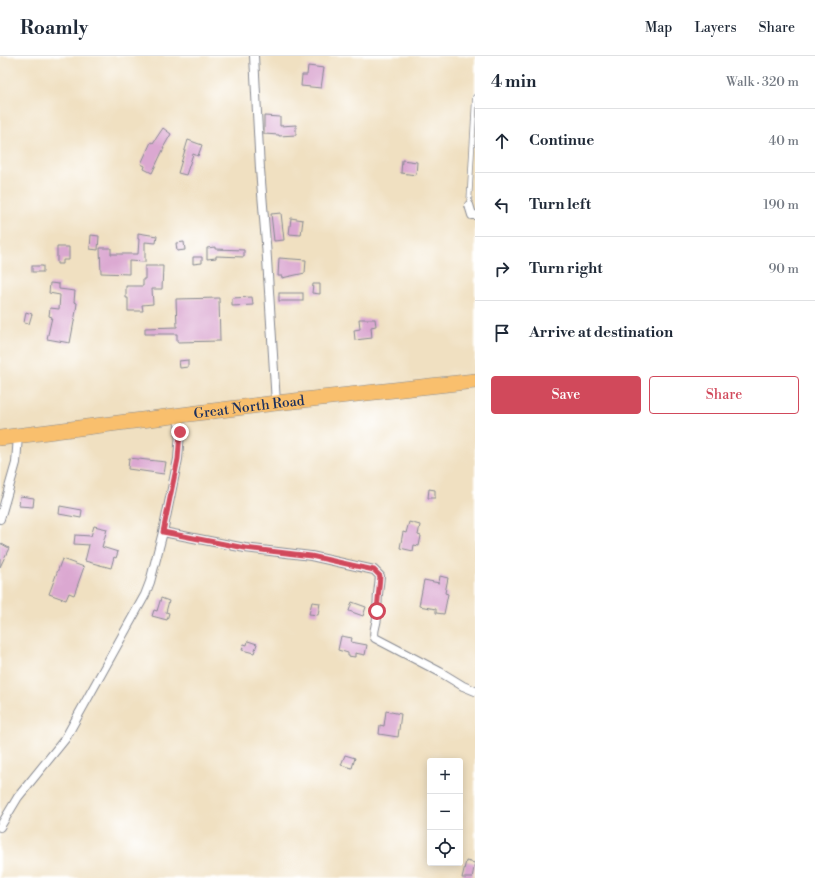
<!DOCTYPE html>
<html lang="en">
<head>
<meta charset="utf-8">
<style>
	:root { --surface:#fff; --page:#f2f2f3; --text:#1f2937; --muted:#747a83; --line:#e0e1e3; --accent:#d1495b }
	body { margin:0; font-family:"Libre Bodoni",serif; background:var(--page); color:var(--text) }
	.controls { position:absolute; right:12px; bottom:12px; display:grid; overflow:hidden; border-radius:4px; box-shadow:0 2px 10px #0003 }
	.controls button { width:36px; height:36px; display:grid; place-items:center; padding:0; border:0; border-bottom:1px solid var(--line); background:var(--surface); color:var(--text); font:20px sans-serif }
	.stop { position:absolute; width:12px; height:12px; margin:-9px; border:3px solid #d1495b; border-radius:50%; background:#fff }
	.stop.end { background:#d1495b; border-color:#fff; box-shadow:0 1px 4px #0008 }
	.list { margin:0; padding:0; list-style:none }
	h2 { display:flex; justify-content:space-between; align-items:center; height:52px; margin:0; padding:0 16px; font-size:17px }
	h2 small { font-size:13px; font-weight:400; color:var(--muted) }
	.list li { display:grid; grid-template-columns:26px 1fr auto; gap:12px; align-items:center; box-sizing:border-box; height:64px; padding:0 16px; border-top:1px solid var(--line) }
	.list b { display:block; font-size:15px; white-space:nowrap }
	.list em { font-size:13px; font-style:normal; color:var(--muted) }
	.actions { display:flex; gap:8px; padding:12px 16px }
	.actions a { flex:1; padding:9px 0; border:1px solid var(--accent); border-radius:4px; text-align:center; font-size:14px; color:var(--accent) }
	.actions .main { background:var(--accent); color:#fff }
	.icon { flex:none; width:22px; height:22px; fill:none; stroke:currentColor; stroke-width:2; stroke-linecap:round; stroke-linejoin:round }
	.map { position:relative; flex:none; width:475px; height:822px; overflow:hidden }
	header { display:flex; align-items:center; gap:24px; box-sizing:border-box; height:56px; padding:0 20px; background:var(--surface); border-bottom:1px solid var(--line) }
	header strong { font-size:19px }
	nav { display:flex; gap:22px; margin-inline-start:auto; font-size:14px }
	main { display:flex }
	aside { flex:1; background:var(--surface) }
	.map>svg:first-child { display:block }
</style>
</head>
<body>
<header>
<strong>Roamly</strong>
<nav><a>Map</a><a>Layers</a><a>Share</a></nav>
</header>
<main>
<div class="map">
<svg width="475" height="822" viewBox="0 0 475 822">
	<rect width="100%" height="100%" fill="#fff"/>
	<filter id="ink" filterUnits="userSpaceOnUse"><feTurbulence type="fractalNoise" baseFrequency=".025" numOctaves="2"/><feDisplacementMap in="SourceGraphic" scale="8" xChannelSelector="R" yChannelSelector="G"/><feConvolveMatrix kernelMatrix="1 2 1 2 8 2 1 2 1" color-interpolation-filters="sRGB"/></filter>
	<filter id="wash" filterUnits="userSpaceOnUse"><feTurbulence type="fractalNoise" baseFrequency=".012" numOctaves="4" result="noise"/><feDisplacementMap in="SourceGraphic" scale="16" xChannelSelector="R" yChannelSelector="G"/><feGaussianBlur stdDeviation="0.9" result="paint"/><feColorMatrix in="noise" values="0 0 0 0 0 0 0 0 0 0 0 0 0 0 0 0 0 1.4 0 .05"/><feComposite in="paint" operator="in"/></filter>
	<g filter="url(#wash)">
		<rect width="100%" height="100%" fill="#f0e0c1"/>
		<g id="blocks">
			<g fill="#dba8d1">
				<polygon points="308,10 324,12 321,32 301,30 302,19 307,19"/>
				<polygon points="264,60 280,61 280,70 296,69 296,79 279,80 279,79 264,78"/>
				<polygon points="163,72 171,78 163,92 164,92 152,117 144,113 145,110 141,108 151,86 153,87"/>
				<polygon points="188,84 202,89 198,100 193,98 186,119 178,117"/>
				<polygon points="402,104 417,106 416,119 401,117"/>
				<polygon points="281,157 284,184 274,185 271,158"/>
				<polygon points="291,162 303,164 301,179 289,178"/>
				<polygon points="138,177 157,180 156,187 145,186 145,206 129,205 129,218 101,217 100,192 111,192 111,198 138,198 139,183 138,183"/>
				<polygon points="91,179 99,180 98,194 90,193"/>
				<polygon points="184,186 185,194 177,195 176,187"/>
				<polygon points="57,191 69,191 69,204 63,204 63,208 57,208"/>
				<polygon points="215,191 215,193 244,194 244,201 216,200 216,202 207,203 207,192"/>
				<polygon points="193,201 202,201 202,207 193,208"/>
				<polygon points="279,202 306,204 305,217 282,222 282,220 278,220"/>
				<rect x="32" y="210" width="11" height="6"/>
				<polygon points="145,210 163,210 162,233 152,233 153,248 142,249 143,255 128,255 128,242 126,242 126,230 143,230 143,223 145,223"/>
				<polygon points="50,227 59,228 59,233 75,235 74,246 77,247 76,255 70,287 47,283 52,261 49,260 50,252 59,253 60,239 49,237"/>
				<polygon points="313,228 320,228 320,238 312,237"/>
				<rect x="279" y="237" width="24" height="8"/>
				<polygon points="252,241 253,249 232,250 232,242"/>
				<polygon points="219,242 220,285 177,286 177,278 145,278 145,272 177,271 176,243"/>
				<polygon points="26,256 32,258 29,268 24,267"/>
				<polygon points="359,263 375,263 376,270 371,271 372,282 355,284 354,274 360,273"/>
				<polygon points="188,304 188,311 180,312 179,305"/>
				<polygon points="129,402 166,406 164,418 128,413"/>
				<polygon points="429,433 435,434 435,442 428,442"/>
				<polygon points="20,440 34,442 33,451 19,450"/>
				<polygon points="60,450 82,454 81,462 59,458"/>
				<polygon points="409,466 420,469 418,479 421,480 419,490 414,489 413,495 400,492 403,476 406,477"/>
				<polygon points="94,470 107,473 102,491 118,496 116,502 114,501 111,512 85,505 89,489 74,488 75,479 91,480"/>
				<polygon points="0,487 9,492 0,511"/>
				<polygon points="62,503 84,511 74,539 69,537 66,544 49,538"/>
				<polygon points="440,520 448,522 445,537 448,538 444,558 436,557 436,553 419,550 424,524 439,527"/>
				<polygon points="161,542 169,545 166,556 169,557 167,564 152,560 154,554 157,555"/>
				<polygon points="312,546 320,547 318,559 309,558"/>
				<polygon points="352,546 366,551 363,560 349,555"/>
				<polygon points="341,580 352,582 351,586 367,589 365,599 355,597 355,601 348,600 348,597 338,594"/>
				<polygon points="248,585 257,588 254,597 242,594 244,588 247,589"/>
				<polygon points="386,655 401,658 398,681 379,678 380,669 384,670"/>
				<polygon points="345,699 355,702 352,712 341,709"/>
				<polygon points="466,805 475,807 472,822 462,822"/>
			</g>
		</g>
	</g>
	<g filter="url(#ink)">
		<use href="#blocks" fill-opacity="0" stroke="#868890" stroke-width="1"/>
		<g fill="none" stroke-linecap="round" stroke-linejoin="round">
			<defs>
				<polyline id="lane" points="469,149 475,41"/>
				<g id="street">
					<polyline points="254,0 260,113 266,187 276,347"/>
					<polyline points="469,149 472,159 475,159"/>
					<polyline points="0,463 16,407 18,380"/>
					<path d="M 163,476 L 245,492 L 311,500 L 374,514 L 380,520 C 378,534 377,547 377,561 C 377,568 372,576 375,582 L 440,616 L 463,630 L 475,635"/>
					<polyline points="0,771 18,741 65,683 145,539 150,526 163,476 178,403 180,376 178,358"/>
				</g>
				<g id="highway">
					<path id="s1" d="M 0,382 L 276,347 L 475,325"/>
				</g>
			</defs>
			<use href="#lane" stroke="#868890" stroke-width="5.5"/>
			<use href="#street" stroke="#868890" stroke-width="10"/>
			<use href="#highway" stroke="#868890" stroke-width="16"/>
			<use href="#lane" stroke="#fff" stroke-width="4"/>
			<use href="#street" stroke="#fff" stroke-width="8"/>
			<use href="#highway" stroke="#f9bf6d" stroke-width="15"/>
		</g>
	</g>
	<g fill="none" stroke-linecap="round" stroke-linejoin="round" filter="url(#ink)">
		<polyline stroke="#d1495b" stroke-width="5" points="180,376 178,403 163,476 245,492 311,500 374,514 380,520 377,555"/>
	</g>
	<g text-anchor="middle" stroke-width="4" stroke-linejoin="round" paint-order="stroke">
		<g font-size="14" fill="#1b2f5e" stroke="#fff">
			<text dy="5" stroke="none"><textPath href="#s1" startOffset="251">Great North Road</textPath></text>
		</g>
	</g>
</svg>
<div class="controls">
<button>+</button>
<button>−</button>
<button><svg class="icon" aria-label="locate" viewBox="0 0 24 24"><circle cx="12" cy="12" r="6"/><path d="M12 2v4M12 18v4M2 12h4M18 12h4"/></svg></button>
</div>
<div class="stop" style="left:377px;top:555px"></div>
<div class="stop end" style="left:180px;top:376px"></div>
</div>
<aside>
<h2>4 min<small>Walk · 320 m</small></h2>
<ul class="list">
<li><svg class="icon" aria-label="ahead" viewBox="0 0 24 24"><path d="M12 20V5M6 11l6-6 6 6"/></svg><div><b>Continue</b></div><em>40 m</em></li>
<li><svg class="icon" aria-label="left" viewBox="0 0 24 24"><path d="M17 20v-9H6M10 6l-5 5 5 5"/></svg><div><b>Turn left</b></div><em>190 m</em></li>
<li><svg class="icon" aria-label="right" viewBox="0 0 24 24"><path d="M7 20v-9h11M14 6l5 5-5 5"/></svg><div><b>Turn right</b></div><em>90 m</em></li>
<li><svg class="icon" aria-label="arrive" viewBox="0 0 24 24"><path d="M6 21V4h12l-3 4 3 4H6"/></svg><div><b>Arrive at destination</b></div></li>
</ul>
<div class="actions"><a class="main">Save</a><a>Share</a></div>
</aside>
</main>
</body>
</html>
